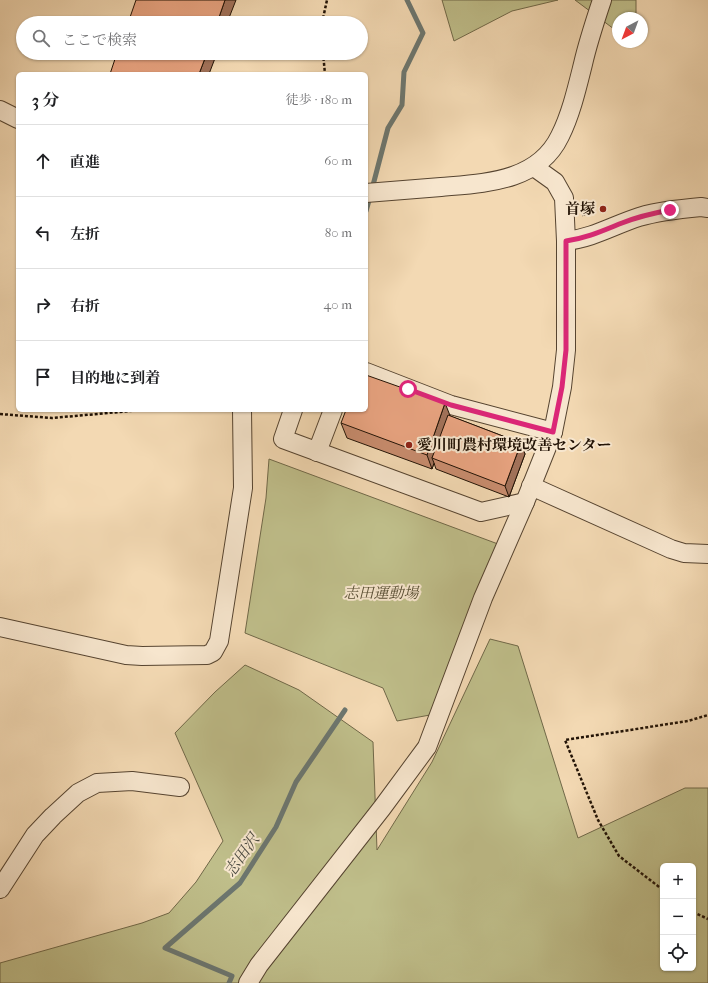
<!DOCTYPE html>
<html lang="ja">
<head>
<meta charset="utf-8">
<style>
	:root { --surface:#fff; --page:#f2f2f2; --text:#202124; --muted:#757577; --line:#e0e0e0 }
	body { margin:0; font-family:"IM FELL French Canon","Noto Serif JP",serif; background:var(--page); color:var(--text) }
	.controls { position:absolute; right:12px; bottom:12px; display:grid; overflow:hidden; border-radius:6px; box-shadow:0 1px 3px #0004 }
	.controls button { width:36px; height:36px; display:grid; place-items:center; padding:0; border:0; border-bottom:1px solid var(--line); background:var(--surface); color:var(--text); font:20px sans-serif }
	.compass { position:absolute; left:612px; top:12px; width:36px; height:36px; border-radius:50%; background:var(--surface); box-shadow:0 1px 3px #0004; rotate:221deg }
	.stop { position:absolute; width:12px; height:12px; margin:-9px; border:3px solid #db2777; border-radius:50%; background:#fff }
	.stop.end { background:#db2777; border-color:#fff; box-shadow:0 1px 4px #0008 }
	.list { margin:0; padding:0; list-style:none }
	h2 { display:flex; justify-content:space-between; align-items:center; height:52px; margin:0; padding:0 16px; font-size:17px }
	h2 small { font-size:13px; font-weight:400; color:var(--muted) }
	.list li { display:grid; grid-template-columns:26px 1fr auto; gap:12px; align-items:center; box-sizing:border-box; height:72px; padding:0 16px; border-top:1px solid var(--line) }
	.list b { display:block; font-size:15px; white-space:nowrap }
	.list em { font-size:13px; font-style:normal; color:var(--muted) }
	.icon { flex:none; width:22px; height:22px; fill:none; stroke:currentColor; stroke-width:2; stroke-linecap:round; stroke-linejoin:round }
	.map { position:relative; flex:none; width:708px; height:983px; overflow:hidden }
	.search { position:absolute; background:var(--surface); box-shadow:0 1px 3px #0004; left:16px; top:16px; width:352px; height:44px; display:flex; align-items:center; gap:10px; box-sizing:border-box; padding:0 14px; border-radius:22px; color:var(--muted); font-size:15px }
	.panel { position:absolute; background:var(--surface); box-shadow:0 1px 3px #0004; left:16px; top:72px; width:352px; height:340px; border-radius:6px }
	.map>svg:first-child { display:block }
</style>
</head>
<body>
<div class="map">
<svg width="708" height="983" viewBox="0 0 708 983">
	<rect width="100%" height="100%" fill="#f3d9b3"/>
	<filter id="stains"><feTurbulence type="fractalNoise" baseFrequency=".005" numOctaves="4"/><feColorMatrix values="0 0 0 0 .2 0 0 0 0 .09 0 0 0 0 .02 0 0 0 .5 -.17"/></filter>
	<radialGradient id="worn" r=".72"><stop offset=".6" stop-color="#630" stop-opacity="0"/><stop offset="1" stop-color="#630" stop-opacity=".3"/></radialGradient>
	<g fill="#bfbe8a" stroke="#706848" fill-rule="evenodd">
		<polygon points="442,0 558,0 512,11 454,41"/>
		<polygon points="575,0 636,0 636,18 618,18 618,32"/>
		<polygon points="269,459 498,544 430,715 397,721 383,688 245,633 266,498"/>
		<path d="M 490,639 L 518,646 L 578,838 L 685,788 L 708,788 L 708,983 L 0,983 L 0,963 L 142,923 L 169,913 L 196,882 L 223,841 L 175,733 L 215,692 L 245,665 L 299,690 L 373,742 L 377,850 L 432,762 ZM 663,866 L 693,866 L 693,968 L 663,968 Z"/>
	</g>
	<g fill="none" stroke-linecap="round" stroke-linejoin="round">
		<g stroke="#6c766f" stroke-width="5">
			<polyline points="372,189 388,128 402,105 404,72 423,33 407,0"/>
			<polyline points="366,211 370,197"/>
			<polyline points="229,983 232,976 165,948 240,883 276,827 296,782 345,710"/>
		</g>
		<defs>
			<g id="minor">
				<polyline points="0,110 18,119"/>
				<path d="M 366,193 C 391,191 416,189 441,187 C 485,183 538,182 560,136 C 571,114 577,88 583,64 C 588,42 595,21 602,0"/>
				<path d="M 566,241 C 593,238 614,225 639,217 C 659,211 680,209 701,207 L 708,208"/>
				<polyline points="366,372 451,405 553,432"/>
				<polyline points="293,410 283,439 481,512 525,502"/>
				<polyline points="317,452 333,410"/>
				<polyline points="531,486 671,549 684,553 708,554"/>
				<polyline points="0,627 126,655 142,656 207,655 213,652 219,641 243,488 242,410"/>
				<polyline points="0,889 35,835 53,816 78,793 97,783 132,781 180,787"/>
				<polyline points="248,983 259,965 382,808 427,747 483,598 525,502 553,432 562,387 566,350 566,241 564,198 555,182 534,167"/>
			</g>
		</defs>
		<use href="#minor" stroke="#564430" stroke-width="20"/>
		<g stroke="#211205" stroke-width="2.5" stroke-dasharray="3 2" stroke-linecap="butt">
			<polyline points="322,23 327,0"/>
			<polyline points="323,53 325,74"/>
			<polyline points="582,215 595,212"/>
			<polyline points="0,414 52,418 142,410"/>
			<polyline points="663,890 619,856 598,820 565,740 688,721 708,715"/>
			<polyline points="693,912 708,919"/>
		</g>
		<use href="#minor" stroke="#f7e6ce" stroke-width="18"/>
	</g>
	<polygon fill="#c88c6e" stroke="#211205" points="450,416 521,443 525,454 509,497 436,469 434,463 432,469 347,438 341,423"/>
	<g fill="#a2725a" stroke="#211205">
		<polygon points="225,0 236,0 227,23 217,23"/>
		<polygon points="207,53 217,53 209,74 199,74"/>
		<polygon points="445,403 451,418 432,458 434,463 432,469 427,455"/>
		<polygon points="521,443 525,454 509,497 505,486"/>
	</g>
	<g fill="#e8a380" stroke="#211205">
		<polygon points="136,0 225,0 217,23 128,23"/>
		<polygon points="117,53 207,53 199,74 110,74"/>
		<polygon points="366,375 445,403 427,455 341,423 346,410 366,410"/>
		<polygon points="448,415 521,443 505,486 432,458"/>
	</g>
	<g fill="none" stroke-linecap="round" stroke-linejoin="round">
		<path stroke="#db2777" stroke-width="5" d="M 408,389 L 451,405 L 553,432 L 562,387 L 566,350 L 566,241 C 587,238 602,231 622,223 C 637,217 654,213 670,210"/>
	</g>
	<g fill="#8f2418" stroke="#f7e6ce" stroke-width="1.5">
		<circle cx="603" cy="209" r="4"/>
		<circle cx="409" cy="445" r="4"/>
	</g>
	<g text-anchor="middle" stroke-width="4" stroke-linejoin="round" paint-order="stroke">
		<g font-size="15" font-weight="bold" fill="#211205" stroke="#f7e6ce" text-anchor="end">
			<text x="595" y="214">首塚</text>
			<text x="417" y="450" text-anchor="start">愛川町農村環境改善センター</text>
		</g>
		<g font-size="15" font-style="italic" fill="#584e34" stroke="#f7e6ce">
			<text x="381" y="598">志田運動場</text>
		</g>
		<g font-size="16" font-style="italic" fill="#4d4c43" stroke="#f7e6ce">
			<text transform="translate(241 855) rotate(-55)" y="6">志田沢</text>
		</g>
	</g>
	<rect width="100%" height="100%" filter="url(#stains)"/>
	<rect width="100%" height="100%" fill="url(#worn)"/>
</svg>
<div class="controls">
<button>+</button>
<button>−</button>
<button><svg class="icon" aria-label="locate" viewBox="0 0 24 24"><circle cx="12" cy="12" r="6"/><path d="M12 2v4M12 18v4M2 12h4M18 12h4"/></svg></button>
</div>
<svg class="compass" viewBox="-18 -18 36 36"><path d="M0-13l5 13h-10z" fill="#e53935"/><path d="M0 13l5-13h-10z" fill="#757577"/></svg>
<div class="stop" style="left:408px;top:389px"></div>
<div class="stop end" style="left:670px;top:210px"></div>
<div class="search"><svg class="icon" aria-label="search" viewBox="0 0 24 24"><circle cx="10" cy="10" r="6"/><path d="M15 15l6 6"/></svg>ここで検索</div>
<section class="panel">
<h2>3 分<small>徒歩 · 180 m</small></h2>
<ul class="list">
<li><svg class="icon" aria-label="ahead" viewBox="0 0 24 24"><path d="M12 20V5M6 11l6-6 6 6"/></svg><div><b>直進</b></div><em>60 m</em></li>
<li><svg class="icon" aria-label="left" viewBox="0 0 24 24"><path d="M17 20v-9H6M10 6l-5 5 5 5"/></svg><div><b>左折</b></div><em>80 m</em></li>
<li><svg class="icon" aria-label="right" viewBox="0 0 24 24"><path d="M7 20v-9h11M14 6l5 5-5 5"/></svg><div><b>右折</b></div><em>40 m</em></li>
<li><svg class="icon" aria-label="arrive" viewBox="0 0 24 24"><path d="M6 21V4h12l-3 4 3 4H6"/></svg><div><b>目的地に到着</b></div></li>
</ul>
</section>
</div>
</body>
</html>
